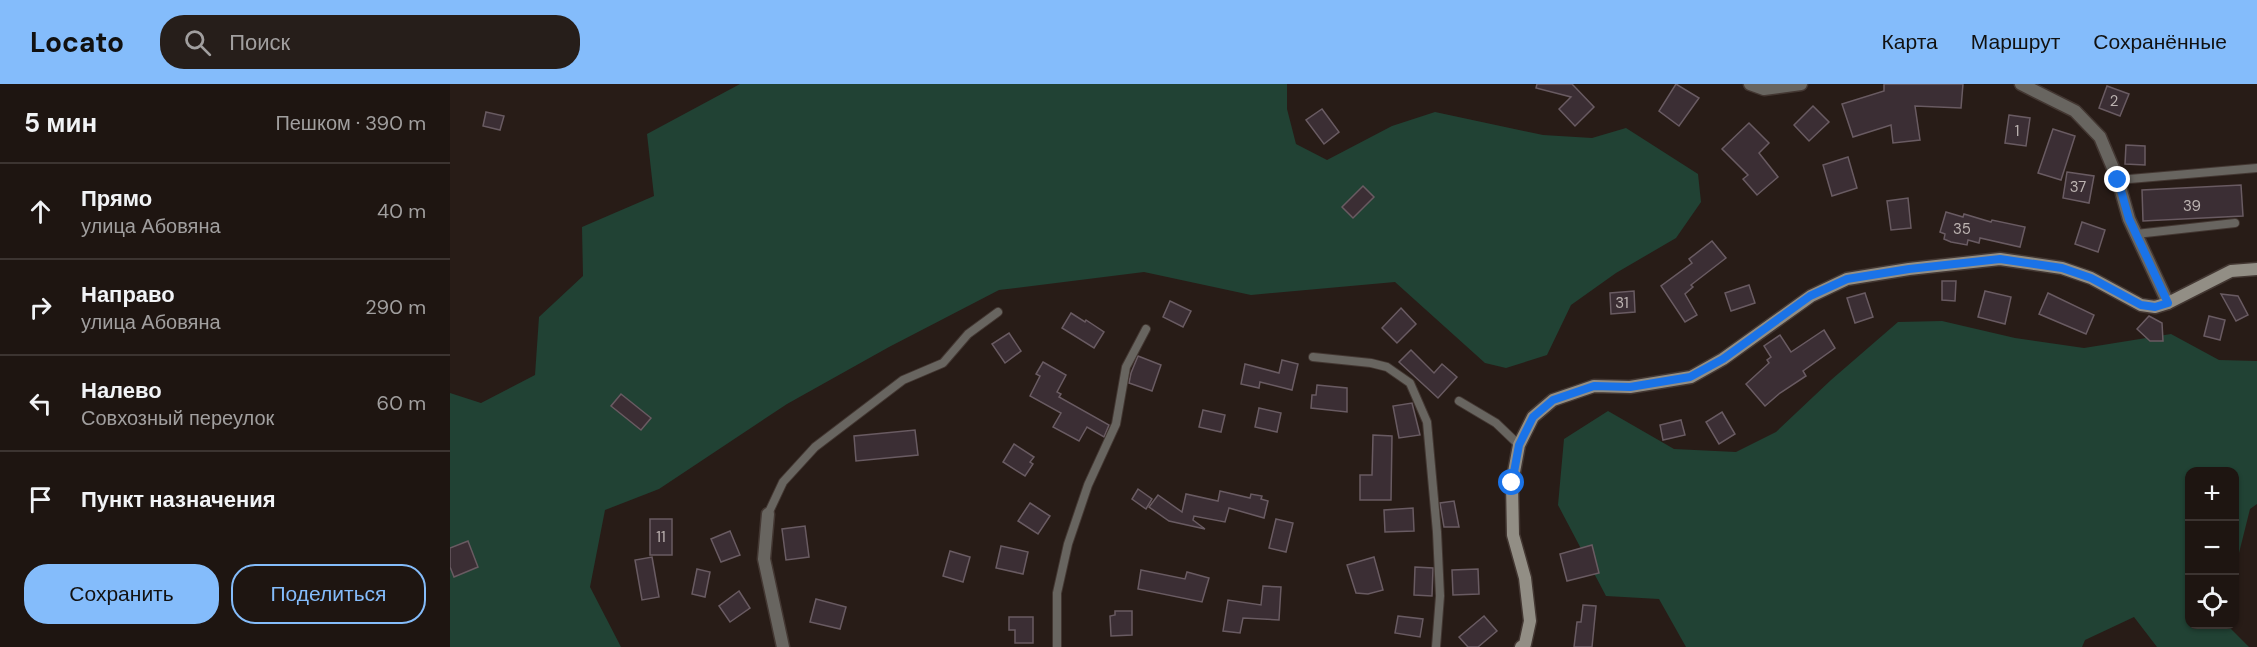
<!DOCTYPE html>
<html lang="ru">
<head>
<meta charset="utf-8">
<style>
	:root { --surface:#1e1511; --page:#261e1a; --text:#f1f3f6; --muted:#a19f9f; --line:#3c3431; --accent:#84bcfb }
	body { margin:0; font-family:"DM Sans",sans-serif; background:var(--page); color:var(--text) }
	.controls { position:absolute; right:18px; bottom:18px; display:grid; overflow:hidden; border-radius:12px; box-shadow:0 2px 4px #0004 }
	.controls button { width:54px; height:54px; display:grid; place-items:center; padding:0; border:0; border-bottom:2px solid var(--line); background:var(--surface); color:var(--text); font:30px sans-serif }
	.stop { position:absolute; width:18px; height:18px; margin:-14px; border:4px solid #1a73e8; border-radius:50%; background:#fff }
	.stop.end { background:#1a73e8; border-color:#fff; box-shadow:0 2px 6px #0008 }
	.list { margin:0; padding:0; list-style:none }
	h2 { display:flex; justify-content:space-between; align-items:center; height:78px; margin:0; padding:0 24px; font-size:26px }
	h2 small { font-size:20px; font-weight:400; color:var(--muted) }
	.list li { display:grid; grid-template-columns:39px 1fr auto; gap:18px; align-items:center; box-sizing:border-box; height:96px; padding:0 24px; border-top:2px solid var(--line) }
	.list b { display:block; font-size:22px; white-space:nowrap }
	.list p { margin:0; font-size:20px; white-space:nowrap; color:var(--muted) }
	.list em { font-size:20px; font-style:normal; color:var(--muted) }
	.actions { display:flex; gap:12px; padding:18px 24px }
	.actions a { flex:1; padding:14px 0; border:2px solid var(--accent); border-radius:24px; text-align:center; font-size:21px; color:var(--accent) }
	.actions .main { background:var(--accent); color:#111 }
	.icon { flex:none; width:33px; height:33px; fill:none; stroke:currentColor; stroke-width:2; stroke-linecap:round; stroke-linejoin:round }
	.map { position:relative; flex:none; width:1807px; height:563px; overflow:hidden }
	header { display:flex; align-items:center; gap:36px; box-sizing:border-box; height:84px; padding:0 30px; background:var(--accent); color:#111 }
	header strong { font-size:28px }
	nav { display:flex; gap:33px; margin-inline-start:auto; font-size:21px }
	.search { width:420px; height:54px; background:var(--page); display:flex; align-items:center; gap:15px; box-sizing:border-box; padding:0 21px; border-radius:24px; color:var(--muted); font-size:22px }
	main { display:flex }
	aside { flex:1; background:var(--surface) }
	.map>svg:first-child { display:block }
</style>
</head>
<body>
<header>
<strong>Locato</strong>
<div class="search"><svg class="icon" aria-label="search" viewBox="0 0 24 24"><circle cx="10" cy="10" r="6"/><path d="M15 15l6 6"/></svg>Поиск</div>
<nav><a>Карта</a><a>Маршрут</a><a>Сохранённые</a></nav>
</header>
<main>
<aside>
<h2>5 мин<small>Пешком · 390 m</small></h2>
<ul class="list">
<li><svg class="icon" aria-label="ahead" viewBox="0 0 24 24"><path d="M12 20V5M6 11l6-6 6 6"/></svg><div><b>Прямо</b><p>улица Абовяна</p></div><em>40 m</em></li>
<li><svg class="icon" aria-label="right" viewBox="0 0 24 24"><path d="M7 20v-9h11M14 6l5 5-5 5"/></svg><div><b>Направо</b><p>улица Абовяна</p></div><em>290 m</em></li>
<li><svg class="icon" aria-label="left" viewBox="0 0 24 24"><path d="M17 20v-9H6M10 6l-5 5 5 5"/></svg><div><b>Налево</b><p>Совхозный переулок</p></div><em>60 m</em></li>
<li><svg class="icon" aria-label="arrive" viewBox="0 0 24 24"><path d="M6 21V4h12l-3 4 3 4H6"/></svg><div><b>Пункт назначения</b></div></li>
</ul>
<div class="actions"><a class="main">Сохранить</a><a>Поделиться</a></div>
</aside>
<div class="map">
<svg width="1807" height="563" viewBox="0 0 1807 563">
	<rect width="100%" height="100%" fill="#281c17"/>
	<g fill="#214234">
		<polygon points="290,0 837,0 837,25 846,60 877,76 942,42 985,28 1093,51 1142,54 1176,44 1248,90 1251,118 1226,154 1166,189 1121,221 1097,271 1056,284 1035,279 945,198 801,211 694,188 549,206 439,263 337,320 209,405 155,426 140,503 171,563 0,563 0,309 31,319 85,291 89,233 133,192 132,143 204,112 197,50"/>
		<polygon points="1492,237 1565,254 1634,264 1721,250 1769,276 1807,277 1807,420 1800,425 1785,485 1784,388 1740,388 1740,540 1777,541 1799,563 1707,563 1684,533 1635,556 1632,563 1236,563 1209,515 1156,512 1108,421 1114,355 1158,327 1224,365 1286,368 1326,348 1381,296 1448,238"/>
	</g>
	<g fill="#3b2e34" stroke="#695b62" stroke-width="1.5">
		<polygon points="1087,0 1122,0 1144,23 1125,42 1109,25 1121,13 1086,4"/>
		<polygon points="1226,0 1249,14 1229,42 1209,27"/>
		<polygon points="1434,0 1513,0 1511,24 1465,22 1470,56 1443,59 1441,41 1403,53 1392,20 1434,7"/>
		<polygon points="1657,2 1679,10 1670,32 1649,24"/>
		<polygon points="1363,22 1379,38 1359,57 1344,41"/>
		<polygon points="872,25 889,48 874,60 856,36"/>
		<polygon points="36,28 54,32 50,46 33,42"/>
		<polygon points="1559,31 1580,34 1576,62 1555,59"/>
		<polygon points="1299,39 1319,59 1309,69 1328,93 1307,111 1293,95 1298,91 1272,65"/>
		<polygon points="1603,45 1625,52 1611,96 1588,89"/>
		<polygon points="1676,61 1695,62 1695,81 1675,80"/>
		<polygon points="1398,73 1407,104 1382,112 1373,81"/>
		<polygon points="1617,88 1644,92 1639,119 1613,114"/>
		<polygon points="1791,101 1793,132 1693,137 1692,106"/>
		<polygon points="913,102 924,113 903,134 892,123"/>
		<polygon points="1458,114 1461,144 1441,146 1437,117"/>
		<polygon points="1496,128 1513,133 1514,130 1541,138 1542,136 1575,143 1570,163 1530,154 1529,159 1518,156 1517,161 1501,158 1494,155 1495,150 1490,148"/>
		<polygon points="1632,138 1655,146 1648,168 1625,160"/>
		<polygon points="1262,157 1276,174 1241,201 1243,203 1235,210 1247,231 1235,238 1211,202 1242,179 1239,175"/>
		<polygon points="1492,197 1506,197 1505,217 1492,216"/>
		<polygon points="1299,201 1305,219 1281,227 1275,209"/>
		<polygon points="1184,207 1185,228 1161,230 1160,209"/>
		<polygon points="1535,207 1561,213 1555,240 1528,233"/>
		<polygon points="1415,209 1423,233 1405,239 1397,214"/>
		<polygon points="1598,209 1644,231 1636,250 1589,230"/>
		<polygon points="1771,210 1788,212 1798,231 1786,237"/>
		<polygon points="720,217 741,227 733,243 713,233"/>
		<polygon points="951,224 966,240 947,259 932,244"/>
		<polygon points="621,229 635,238 636,236 654,248 644,264 612,244"/>
		<polygon points="1699,232 1712,239 1713,257 1700,257 1687,245"/>
		<polygon points="1759,232 1775,236 1770,256 1754,252"/>
		<polygon points="1374,246 1385,264 1353,287 1356,292 1330,309 1315,322 1296,300 1319,279 1317,276 1321,273 1314,262 1330,251 1341,268"/>
		<polygon points="559,249 571,267 555,279 542,260"/>
		<polygon points="961,266 984,289 992,280 1007,293 988,314 949,278"/>
		<polygon points="688,272 711,281 702,307 679,299 681,289"/>
		<polygon points="832,276 848,280 842,306 810,298 809,304 791,300 795,280 829,289"/>
		<polygon points="593,278 616,291 607,308 611,310 609,313 659,341 654,353 637,343 629,357 603,343 611,329 580,312 590,292 586,290"/>
		<polygon points="867,301 897,304 897,328 861,324 862,311 866,311"/>
		<polygon points="171,310 201,334 191,346 161,322"/>
		<polygon points="962,319 970,351 949,354 943,322"/>
		<polygon points="809,324 831,329 827,348 805,343"/>
		<polygon points="753,326 775,331 771,348 749,343"/>
		<polygon points="1272,328 1285,350 1269,360 1256,338"/>
		<polygon points="1231,336 1235,351 1213,356 1210,341"/>
		<polygon points="465,346 468,371 406,377 404,352"/>
		<polygon points="923,351 942,352 941,416 910,416 910,391 922,391"/>
		<polygon points="564,360 584,373 580,378 583,380 575,392 553,378"/>
		<polygon points="688,405 702,415 696,425 682,415"/>
		<polygon points="770,407 800,414 801,410 812,412 811,415 818,417 814,434 779,424 775,438 744,432 743,436 755,445 719,437 699,423 708,411 732,428 736,410 768,417"/>
		<polygon points="1004,417 1009,443 994,443 990,419"/>
		<polygon points="580,419 600,432 588,450 568,437"/>
		<polygon points="963,424 964,447 935,448 934,426"/>
		<rect x="200" y="435" width="22" height="36"/>
		<polygon points="826,435 843,439 836,468 819,464"/>
		<polygon points="355,442 359,473 336,476 332,445"/>
		<polygon points="280,447 290,471 271,478 261,455"/>
		<polygon points="18,457 28,483 4,493 0,483 0,464"/>
		<polygon points="1142,461 1149,489 1117,497 1110,470"/>
		<polygon points="551,462 578,468 573,490 546,484"/>
		<polygon points="500,467 520,473 513,498 493,492"/>
		<polygon points="202,473 209,513 192,516 185,476"/>
		<polygon points="924,473 933,506 918,510 906,509 897,481"/>
		<polygon points="965,483 983,484 982,512 964,511"/>
		<polygon points="247,485 260,488 255,513 242,510"/>
		<polygon points="1028,485 1029,510 1003,511 1002,486"/>
		<polygon points="691,486 735,495 737,488 759,494 752,518 688,505"/>
		<polygon points="813,502 831,503 829,536 793,534 790,549 773,547 778,516 811,521"/>
		<polygon points="289,507 300,524 280,538 269,522"/>
		<polygon points="366,515 396,523 390,545 360,538"/>
		<polygon points="1133,521 1146,522 1142,563 1124,563 1127,538 1131,538"/>
		<polygon points="665,527 682,527 682,551 661,552 660,532 665,531"/>
		<polygon points="948,532 973,535 970,553 945,549"/>
		<polygon points="1034,532 1047,547 1028,563 1018,563 1009,553"/>
		<polygon points="559,533 583,533 583,559 565,559 565,546 559,546"/>
	</g>
	<g fill="none" stroke-linecap="round" stroke-linejoin="round">
		<defs>
			<g id="lane">
				<polyline points="1668,96 1807,84"/>
				<polyline points="1686,150 1785,139"/>
				<polyline points="863,273 921,279 937,283 960,299 977,338 987,448 990,512 986,563"/>
				<polyline points="1009,317 1046,339 1069,361"/>
				<polyline points="318,430 333,398 365,363 453,296 493,279 518,250 548,228"/>
				<polyline points="607,563 607,509 618,460 638,401 666,340 676,283 696,245"/>
			</g>
			<g id="street">
				<polyline points="1300,0 1314,5 1351,0"/>
				<polyline points="1571,0 1625,27 1650,53 1668,96 1679,135 1718,219"/>
				<polyline points="318,430 314,475 333,563"/>
			</g>
			<polyline id="secondary" points="1071,563 1075,560 1080,537 1075,494 1063,451 1062,399 1069,361 1083,333 1103,316 1144,302 1180,303 1241,293 1273,275 1361,212 1397,195 1459,185 1550,175 1612,184 1641,194 1691,221 1705,223 1718,219 1781,187 1807,185"/>
		</defs>
		<use href="#lane" stroke="#433732" stroke-width="10"/>
		<use href="#street" stroke="#433732" stroke-width="15"/>
		<use href="#secondary" stroke="#433732" stroke-width="15"/>
		<use href="#lane" stroke="#686560" stroke-width="8"/>
		<use href="#street" stroke="#686560" stroke-width="12"/>
		<use href="#secondary" stroke="#928e85" stroke-width="12"/>
	</g>
	<g fill="none" stroke-linecap="round" stroke-linejoin="round">
		<polyline stroke="#1a73e8" stroke-width="8" points="1062,399 1069,361 1083,333 1103,316 1144,302 1180,303 1240,293 1273,275 1360,212 1397,195 1459,185 1550,175 1612,184 1641,194 1691,221 1705,223 1718,219 1679,135 1668,96"/>
	</g>
	<g text-anchor="middle" stroke-width="5" stroke-linejoin="round" paint-order="stroke">
		<g font-size="15" fill="#bcb3b1">
			<text x="1664" y="22">2</text>
			<text x="1567" y="52">1</text>
			<text x="1628" y="108">37</text>
			<text x="1742" y="127">39</text>
			<text x="1512" y="150">35</text>
			<text x="1172" y="224">31</text>
			<text x="211" y="458">11</text>
		</g>
	</g>
</svg>
<div class="controls">
<button>+</button>
<button>−</button>
<button><svg class="icon" aria-label="locate" viewBox="0 0 24 24"><circle cx="12" cy="12" r="6"/><path d="M12 2v4M12 18v4M2 12h4M18 12h4"/></svg></button>
</div>
<div class="stop" style="left:1062px;top:399px"></div>
<div class="stop end" style="left:1668px;top:96px"></div>
</div>
</main>
</body>
</html>
